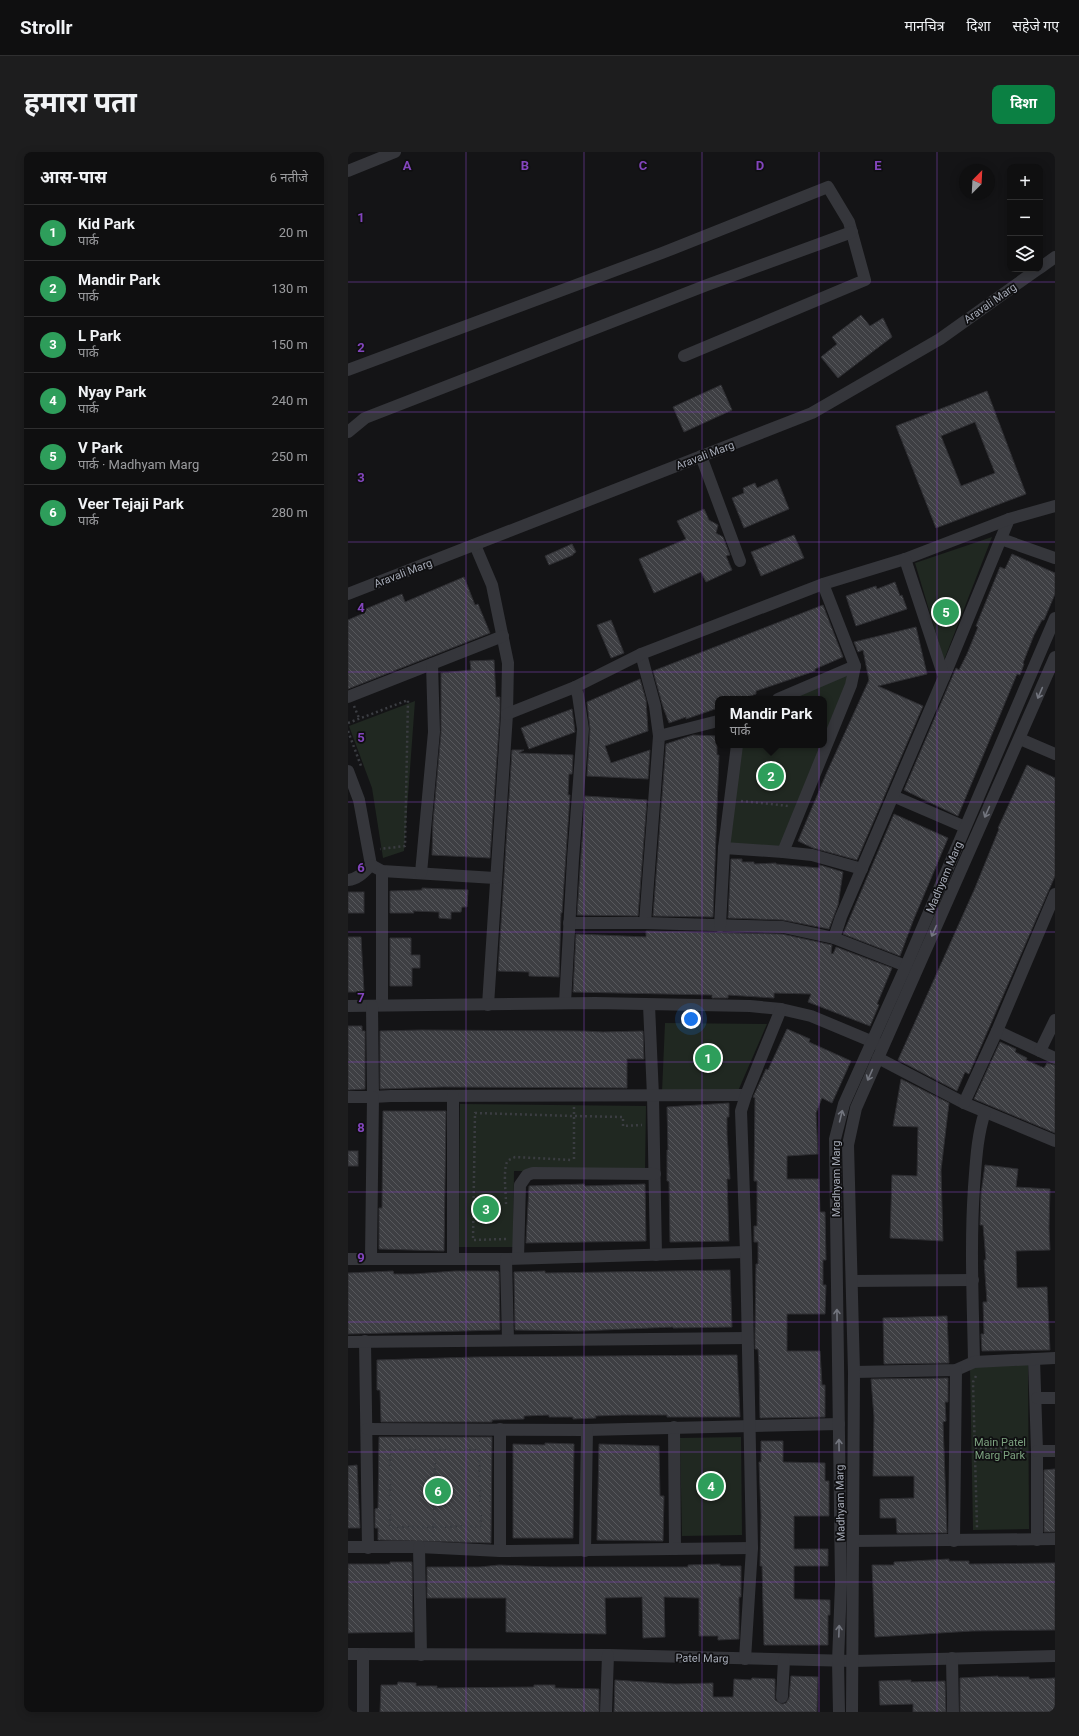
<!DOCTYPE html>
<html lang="hi">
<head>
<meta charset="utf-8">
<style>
	:root { --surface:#0f0f10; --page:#1d1d1e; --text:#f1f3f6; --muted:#9b9c9f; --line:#2f2f30; --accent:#0b8043 }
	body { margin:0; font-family:Roboto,"Noto Sans Devanagari",sans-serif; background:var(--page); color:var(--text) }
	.controls { position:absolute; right:12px; top:12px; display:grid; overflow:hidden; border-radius:8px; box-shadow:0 2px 10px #0003 }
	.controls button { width:36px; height:36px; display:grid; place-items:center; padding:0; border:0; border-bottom:1px solid var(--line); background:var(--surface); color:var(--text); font:20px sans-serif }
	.compass { position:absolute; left:611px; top:12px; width:36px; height:36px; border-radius:50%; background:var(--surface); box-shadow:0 2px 10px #0003; rotate:24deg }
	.you { position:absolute; left:343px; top:867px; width:14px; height:14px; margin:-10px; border:3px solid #fff; border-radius:50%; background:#1a73e8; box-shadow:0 0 0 6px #1a73e833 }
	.badge { display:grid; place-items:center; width:26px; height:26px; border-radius:50%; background:var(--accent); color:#fff; font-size:13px; font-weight:700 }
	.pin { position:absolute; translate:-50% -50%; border:2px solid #fff; box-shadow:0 1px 4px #0006 }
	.popup { position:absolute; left:367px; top:544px; width:112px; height:52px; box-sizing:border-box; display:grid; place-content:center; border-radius:8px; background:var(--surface); filter:drop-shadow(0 1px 3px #0005); font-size:13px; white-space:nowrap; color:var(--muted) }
	.popup b { font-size:15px; color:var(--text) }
	.popup::after { content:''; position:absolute; left:50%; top:100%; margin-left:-8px; border:8px solid transparent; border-top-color:var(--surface) }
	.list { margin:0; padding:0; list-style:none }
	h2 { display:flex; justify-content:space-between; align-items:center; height:52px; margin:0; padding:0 16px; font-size:17px }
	h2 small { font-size:13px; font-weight:400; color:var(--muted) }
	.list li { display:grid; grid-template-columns:26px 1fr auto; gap:12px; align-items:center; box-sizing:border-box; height:56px; padding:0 16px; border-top:1px solid var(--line) }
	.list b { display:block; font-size:15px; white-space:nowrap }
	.list p { margin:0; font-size:13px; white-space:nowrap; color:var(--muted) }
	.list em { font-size:13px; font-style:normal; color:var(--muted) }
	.icon { flex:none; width:22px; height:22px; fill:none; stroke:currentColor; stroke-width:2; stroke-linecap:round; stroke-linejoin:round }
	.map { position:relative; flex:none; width:707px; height:1560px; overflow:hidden; border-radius:8px }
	header { display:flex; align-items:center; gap:24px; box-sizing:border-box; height:56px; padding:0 20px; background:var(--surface); border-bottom:1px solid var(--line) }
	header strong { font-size:19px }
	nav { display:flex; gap:22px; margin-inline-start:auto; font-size:14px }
	.intro { display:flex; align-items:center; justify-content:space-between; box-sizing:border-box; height:96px; padding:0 24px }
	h1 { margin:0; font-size:28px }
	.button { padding:10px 18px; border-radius:8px; background:var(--accent); color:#fff; font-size:14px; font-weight:700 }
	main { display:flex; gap:24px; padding:0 24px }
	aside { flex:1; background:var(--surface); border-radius:8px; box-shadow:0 2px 10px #0003 }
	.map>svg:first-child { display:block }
</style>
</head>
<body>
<header>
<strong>Strollr</strong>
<nav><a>मानचित्र</a><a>दिशा</a><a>सहेजे गए</a></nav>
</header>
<div class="intro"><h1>हमारा पता</h1><a class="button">दिशा</a></div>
<main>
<aside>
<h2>आस-पास<small>6 नतीजे</small></h2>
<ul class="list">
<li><span class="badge" style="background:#2e9e5b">1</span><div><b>Kid Park</b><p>पार्क</p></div><em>20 m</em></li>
<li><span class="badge" style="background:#2e9e5b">2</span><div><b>Mandir Park</b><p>पार्क</p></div><em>130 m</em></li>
<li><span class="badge" style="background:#2e9e5b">3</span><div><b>L Park</b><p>पार्क</p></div><em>150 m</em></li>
<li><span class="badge" style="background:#2e9e5b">4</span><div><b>Nyay Park</b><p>पार्क</p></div><em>240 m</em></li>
<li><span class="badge" style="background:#2e9e5b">5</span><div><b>V Park</b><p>पार्क · Madhyam Marg</p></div><em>250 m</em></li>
<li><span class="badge" style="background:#2e9e5b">6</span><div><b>Veer Tejaji Park</b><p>पार्क</p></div><em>280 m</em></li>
</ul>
</aside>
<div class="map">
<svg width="707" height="1560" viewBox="0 0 707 1560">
	<defs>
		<pattern id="building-back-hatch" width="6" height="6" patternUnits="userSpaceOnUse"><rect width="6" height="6" fill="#3e3f43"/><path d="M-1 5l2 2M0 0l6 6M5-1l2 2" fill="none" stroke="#57585c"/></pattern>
	</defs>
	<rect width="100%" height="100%" fill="#141416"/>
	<g fill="#202821">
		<polygon points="644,385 596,508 567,411"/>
		<polygon points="507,514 435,700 376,696 389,593 476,593 476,547 430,547"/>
		<polygon points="67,549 56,699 35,706 24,636 1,574"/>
		<polygon points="317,871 419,872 390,939 314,940"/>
		<polygon points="112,952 298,954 297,1020 166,1019 165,1095 111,1095"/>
		<polygon points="680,1211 681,1377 625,1378 622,1215"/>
		<polygon points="393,1285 394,1383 334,1384 332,1286"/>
	</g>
	<g fill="url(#building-back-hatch)" stroke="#2e2e32" fill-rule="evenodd">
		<polygon points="513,163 522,174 535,166 544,185 490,226 473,205 489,192 484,185"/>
		<polygon points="373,233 384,258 336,280 325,255"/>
		<path d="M 639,239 L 678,342 L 588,376 L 548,274 ZM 627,270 L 647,321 L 613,334 L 593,284 Z"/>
		<polygon points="429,327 441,357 396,376 384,346 396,341 395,336 407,331 409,336"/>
		<polygon points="356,357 361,368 370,373 368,381 375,385 382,403 378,404 384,418 358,430 353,420 306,441 291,407 338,387 329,369"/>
		<polygon points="446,383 456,406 413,424 403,400"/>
		<polygon points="224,392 228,400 225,402 225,403 201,413 197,404"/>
		<polygon points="664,402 707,421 707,442 696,468 694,468 686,483 675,511 676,512 672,523 669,522 610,664 556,638 608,516 611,518 619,502 630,475 628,474 652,415 657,417"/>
		<polygon points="116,425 127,453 130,452 142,481 0,537 0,468 16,461 15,458 54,442 57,450"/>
		<polygon points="547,430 552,444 554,443 559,457 508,474 498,444 528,434 529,437"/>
		<polygon points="475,453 495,505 467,517 467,519 408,539 408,542 394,547 370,547 370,556 338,567 338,565 321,571 315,555 305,519"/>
		<polygon points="263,468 276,501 263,506 249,473"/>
		<polygon points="568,475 579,522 530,534 575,554 509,708 465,696 450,689 479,620 521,528 515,498 510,500 506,490"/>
		<polygon points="146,508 148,545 152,545 152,562 142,706 84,703 85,670 93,581 93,521 123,518 122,509"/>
		<polygon points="292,527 298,548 300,579 257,594 263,611 302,598 300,627 239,624 242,577 239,550"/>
		<polygon points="224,557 227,580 181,597 173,576"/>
		<polygon points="345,583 369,584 369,603 371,603 365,765 305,764 318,592"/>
		<polygon points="164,598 176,598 171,601 225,603 224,622 221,622 220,643 222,643 214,761 213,761 211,825 181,824 181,820 150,819"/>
		<polygon points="679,613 707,626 707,724 621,922 617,920 609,939 550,908 627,736 651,677 650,676"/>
		<polygon points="237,644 299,648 290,764 229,763"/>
		<polygon points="546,662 600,686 565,769 552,804 495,782"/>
		<polygon points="383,707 394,707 394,710 406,710 406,712 428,711 428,712 471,716 472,713 495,720 490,753 481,777 435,768 380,766"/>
		<polygon points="74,736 120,738 119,755 114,755 113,760 103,760 103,767 91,766 91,760 65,759 66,761 42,761 42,739 74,738"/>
		<rect x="0" y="740" width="16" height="21"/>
		<polygon points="298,779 434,782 484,793 483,801 485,802 488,795 544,816 529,852 531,853 522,874 460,850 463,842 426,841 426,846 380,843 380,846 364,846 364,843 225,840 228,782 298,785"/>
		<polygon points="0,785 13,785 16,840 0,840"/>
		<polygon points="42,786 63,786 63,803 72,803 72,816 64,816 64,834 42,834"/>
		<polygon points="0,874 14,874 14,879 17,879 17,937 0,938"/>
		<polygon points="439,877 462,887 461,890 503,909 484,951 474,946 468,961 470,1002 439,1004 439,1027 471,1027 472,1060 477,1060 478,1108 475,1108 475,1133 478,1133 477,1162 439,1162 439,1199 472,1199 474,1233 477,1233 477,1265 412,1266 411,1213 410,1197 407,1197 407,1180 408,1112 410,1112 410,1090 406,1090 406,1074 409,1074 409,1029 406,1029 407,946 405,945 418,917 420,918"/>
		<polygon points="73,878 236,879 255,880 295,879 296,907 279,907 279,936 94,935 32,937 32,879"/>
		<polygon points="652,890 668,897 667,900 679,906 678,908 696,916 699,911 707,913 707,981 626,947"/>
		<polygon points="553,927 601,951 593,1018 595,1089 542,1086 544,1023 569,1024 570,975 545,974"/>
		<polygon points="381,951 381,965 379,965 379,982 382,1027 379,1027 381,1089 322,1090 321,1029 319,1029 319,998 320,998 319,955"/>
		<polygon points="35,959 98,959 96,1099 31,1097 31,1056 34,1056"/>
		<rect x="0" y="999" width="10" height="15"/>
		<polygon points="637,1013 670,1017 668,1035 702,1037 701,1076 702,1098 668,1099 669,1136 699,1135 702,1198 634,1199 633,1182 636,1182 635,1150 639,1150 636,1108 638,1108 635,1073 632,1073 633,1042"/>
		<polygon points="236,1032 237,1034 297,1032 298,1089 178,1091 181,1034"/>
		<polygon points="382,1118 384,1175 325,1176 325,1175 232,1179 167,1178 166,1120 197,1119 197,1121"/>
		<polygon points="45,1119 46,1122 66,1122 107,1119 150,1119 151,1120 152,1178 0,1182 0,1121"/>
		<polygon points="599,1164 601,1211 536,1212 535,1166"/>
		<polygon points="389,1203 392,1265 319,1265 319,1263 275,1263 247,1264 248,1266 225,1267 225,1265 201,1265 201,1263 176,1264 176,1267 144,1268 144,1270 33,1270 32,1238 29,1238 29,1208 128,1205"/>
		<polygon points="600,1226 600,1250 597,1250 598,1269 595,1270 599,1381 549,1381 548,1366 532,1366 532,1347 566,1346 566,1324 525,1324 526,1265 523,1227"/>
		<polygon points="31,1285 144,1285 143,1391 30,1388 30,1376 27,1376 27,1357 30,1356"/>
		<polygon points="413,1289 435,1289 435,1310 477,1311 477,1329 481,1329 481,1364 446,1364 446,1397 480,1397 480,1414 446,1414 446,1447 482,1448 482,1463 480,1463 480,1493 416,1493 414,1414 412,1414 413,1363 411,1310 413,1310"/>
		<polygon points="197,1291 226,1292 225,1386 165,1386 165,1292 197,1293"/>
		<polygon points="251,1292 311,1294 312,1344 316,1344 315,1389 249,1388"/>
		<polygon points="9,1313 12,1376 0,1376 0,1314"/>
		<polygon points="707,1317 707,1380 696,1380 696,1318"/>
		<polygon points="601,1407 601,1409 621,1409 621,1412 707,1411 707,1478 624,1479 527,1485 524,1413 546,1413 546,1410"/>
		<polygon points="42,1410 64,1410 65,1480 0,1481 0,1412 42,1412"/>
		<polygon points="372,1412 372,1414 393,1414 393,1445 391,1445 391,1487 370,1488 370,1484 351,1484 351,1446 316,1445 317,1485 295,1486 294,1445 257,1446 258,1482 158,1480 158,1446 79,1446 79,1415 132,1415 151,1413 201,1415 340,1415 340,1413"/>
		<polygon points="443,1524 470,1525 469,1560 266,1560 267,1528 327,1532 365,1531 365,1545 385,1545 386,1527 403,1528 404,1526 427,1527 427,1548 434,1552 438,1551 441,1546"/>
		<polygon points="650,1524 650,1525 681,1525 681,1527 707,1526 707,1560 612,1560 612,1526"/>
		<polygon points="563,1528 563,1530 597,1529 598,1560 565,1560 565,1552 532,1553 531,1529"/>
		<polygon points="50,1530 68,1531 68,1534 89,1534 89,1536 186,1535 186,1533 207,1533 207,1536 251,1537 251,1560 32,1560 33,1533 49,1533"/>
	</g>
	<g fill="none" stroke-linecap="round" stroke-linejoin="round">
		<g stroke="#3b3d42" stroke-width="2.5" stroke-dasharray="2 3" stroke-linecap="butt">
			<polyline points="6,554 11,566"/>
			<polyline points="0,571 60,548 57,694 32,697"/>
			<polyline points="0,579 13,614"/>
			<polyline points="393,649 441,654"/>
			<polyline points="226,955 226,964 275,965 275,974 294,973"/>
			<path d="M 158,1052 C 158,1042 155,1019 159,1010 C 161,1007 164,1007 167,1005 L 224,1008"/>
			<polyline points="158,1087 125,1088 127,961 226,964 226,1008"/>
			<polyline points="628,1224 625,1230 629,1376"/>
			<polyline points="627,1296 677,1296"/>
			<polyline points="85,1385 86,1375 42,1375 42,1298 131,1298 133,1374 86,1375 87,1298"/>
		</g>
		<g stroke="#35363b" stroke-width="12">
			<polyline points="0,19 47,0"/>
			<polyline points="692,116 707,105"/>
			<polyline points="0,218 314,101 480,35 501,70 517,128 336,204"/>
			<polyline points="0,280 17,266 359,133 504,80"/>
			<polyline points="353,304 392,409"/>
			<polyline points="653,387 707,406"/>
			<polyline points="127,393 144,433 160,511 159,562 140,853"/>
			<polyline points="0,442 464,261 592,187 690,117"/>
			<polyline points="293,502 307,554 311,584 297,771"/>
			<polyline points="596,525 661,367"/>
			<polyline points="0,545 155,484"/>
			<polyline points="430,547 507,514"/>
			<polyline points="159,562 227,535 293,502 475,432 557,407 661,367 707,354"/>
			<polyline points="311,584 370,569"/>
			<polyline points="672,587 707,602"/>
			<path d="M 0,619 L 11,648 L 23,713 C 16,720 10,727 0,728"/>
			<polyline points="545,644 617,675"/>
			<polyline points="376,696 435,700 464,703 514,717"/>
			<polyline points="435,700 503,533 507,514 475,432"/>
			<polyline points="23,713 34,719 147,726"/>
			<polyline points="34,719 34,853"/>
			<polyline points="73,721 86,580 84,512"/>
			<polyline points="221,771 297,771 435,775 486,786 558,814"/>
			<polyline points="372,774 376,696 389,593"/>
			<polyline points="486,786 493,765 596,525 557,407"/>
			<polyline points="217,851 225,707 235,577 230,543 227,535"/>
			<polyline points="301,853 305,944 308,1103"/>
			<polyline points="0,854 247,851 402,854 433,857 463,864 530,892"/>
			<polyline points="24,854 25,945 43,944 398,943"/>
			<polyline points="649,879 707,906"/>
			<polyline points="692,899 707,868"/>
			<polyline points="530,906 616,951 707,989"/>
			<polyline points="0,945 25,945 23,1106"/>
			<polyline points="616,951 649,879 707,742"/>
			<polyline points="105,1106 105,944"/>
			<polyline points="170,1106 172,1033 179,1023 185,1021 307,1022"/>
			<polyline points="0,1107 158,1107 398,1100"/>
			<polyline points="158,1107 160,1188"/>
			<polyline points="504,1129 625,1128"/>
			<polyline points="17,1189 20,1396"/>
			<polyline points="0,1190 399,1186"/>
			<polyline points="686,1207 689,1299 689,1388"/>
			<path d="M 626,1210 C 625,1152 622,1093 626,1035 C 628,1009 629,984 637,960"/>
			<polyline points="506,1220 608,1218 626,1210 707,1206"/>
			<polyline points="689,1246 707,1246"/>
			<polyline points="326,1275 327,1397"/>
			<polyline points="19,1277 239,1278 491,1272"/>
			<polyline points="152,1277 152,1399"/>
			<polyline points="689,1299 707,1299"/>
			<polyline points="505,1389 707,1387"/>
			<polyline points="606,1389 608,1218"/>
			<polyline points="0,1395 71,1395 152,1399 404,1396"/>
			<polyline points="71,1395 73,1503"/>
			<polyline points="237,1399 239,1278"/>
			<polyline points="0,1502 260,1503 506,1509 707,1504"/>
			<polyline points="604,1506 605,1560"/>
			<polyline points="397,1507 404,1396 398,1100 393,959 398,943 433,857"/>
			<polyline points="434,1545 436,1508"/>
			<polyline points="15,1560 15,1502"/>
			<polyline points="258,1560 260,1503"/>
			<polyline points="491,1560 490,1509 493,1432 487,987 496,952 558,814 707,466"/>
			<polyline points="504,1560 506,1220 500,993 508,956 707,505"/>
		</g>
	</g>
	<defs><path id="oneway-shaft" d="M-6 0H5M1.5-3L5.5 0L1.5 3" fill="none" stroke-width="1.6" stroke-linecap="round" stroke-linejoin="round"/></defs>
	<g stroke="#73767f">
		<use href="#oneway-shaft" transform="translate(692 541) rotate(113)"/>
		<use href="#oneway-shaft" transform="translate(639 660) rotate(114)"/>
		<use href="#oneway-shaft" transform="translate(586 779) rotate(114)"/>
		<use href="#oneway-shaft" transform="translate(522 923) rotate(114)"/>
		<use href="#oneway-shaft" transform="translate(493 964) rotate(-76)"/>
		<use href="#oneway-shaft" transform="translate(489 1163) rotate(-91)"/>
		<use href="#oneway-shaft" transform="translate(491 1293) rotate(-91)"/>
		<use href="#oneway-shaft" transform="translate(491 1479) rotate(-88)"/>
	</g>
	<path fill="none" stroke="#8345bd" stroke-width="1" stroke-opacity="0.55" d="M 118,0 L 118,1560M 236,0 L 236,1560M 354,0 L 354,1560M 471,0 L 471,1560M 589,0 L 589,1560M 0,130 L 707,130M 0,260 L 707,260M 0,390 L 707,390M 0,520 L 707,520M 0,650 L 707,650M 0,780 L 707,780M 0,910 L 707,910M 0,1040 L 707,1040M 0,1170 L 707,1170M 0,1300 L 707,1300M 0,1430 L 707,1430"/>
	<g text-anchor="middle" stroke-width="3.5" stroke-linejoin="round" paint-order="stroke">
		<g font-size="11" fill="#a5aab6" stroke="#0f0f11">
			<text transform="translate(642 151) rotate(-35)" y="4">Aravali Marg</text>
			<text transform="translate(357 303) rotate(-21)" y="4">Aravali Marg</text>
			<text transform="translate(55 421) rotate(-21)" y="4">Aravali Marg</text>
			<text transform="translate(596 725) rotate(-67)" y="4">Madhyam Marg</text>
			<text transform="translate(488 1027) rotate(-90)" y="4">Madhyam Marg</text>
			<text transform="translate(492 1351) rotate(-91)" y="4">Madhyam Marg</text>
			<text transform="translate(354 1506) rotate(1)" y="4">Patel Marg</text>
		</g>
		<g font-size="11" fill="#7ca17f" stroke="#0f0f11">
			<text x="652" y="1294">Main Patel<tspan x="652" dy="13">Marg Park</tspan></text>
		</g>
	</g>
	<g font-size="13" text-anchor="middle" font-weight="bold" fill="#8345bd" stroke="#0f0f11" stroke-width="3.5" stroke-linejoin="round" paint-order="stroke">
		<text x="59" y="18">A</text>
		<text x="177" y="18">B</text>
		<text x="295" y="18">C</text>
		<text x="412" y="18">D</text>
		<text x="530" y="18">E</text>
		<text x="13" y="70">1</text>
		<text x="13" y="200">2</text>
		<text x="13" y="330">3</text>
		<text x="13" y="460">4</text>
		<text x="13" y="590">5</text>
		<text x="13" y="720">6</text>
		<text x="13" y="850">7</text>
		<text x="13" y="980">8</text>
		<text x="13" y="1110">9</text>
	</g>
</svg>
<div class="controls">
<button>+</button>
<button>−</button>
<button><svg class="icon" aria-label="layers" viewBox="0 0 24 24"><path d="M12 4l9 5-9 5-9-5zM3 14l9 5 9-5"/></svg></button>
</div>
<svg class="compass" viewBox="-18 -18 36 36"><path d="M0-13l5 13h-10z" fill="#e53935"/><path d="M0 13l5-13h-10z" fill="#9b9c9f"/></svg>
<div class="you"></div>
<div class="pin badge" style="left:360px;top:906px;background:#2e9e5b">1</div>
<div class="pin badge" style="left:423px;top:624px;background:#2e9e5b">2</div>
<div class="popup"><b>Mandir Park</b>पार्क</div>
<div class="pin badge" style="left:138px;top:1057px;background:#2e9e5b">3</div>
<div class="pin badge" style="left:363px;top:1334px;background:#2e9e5b">4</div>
<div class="pin badge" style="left:598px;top:460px;background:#2e9e5b">5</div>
<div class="pin badge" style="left:90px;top:1339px;background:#2e9e5b">6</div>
</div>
</main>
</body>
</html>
